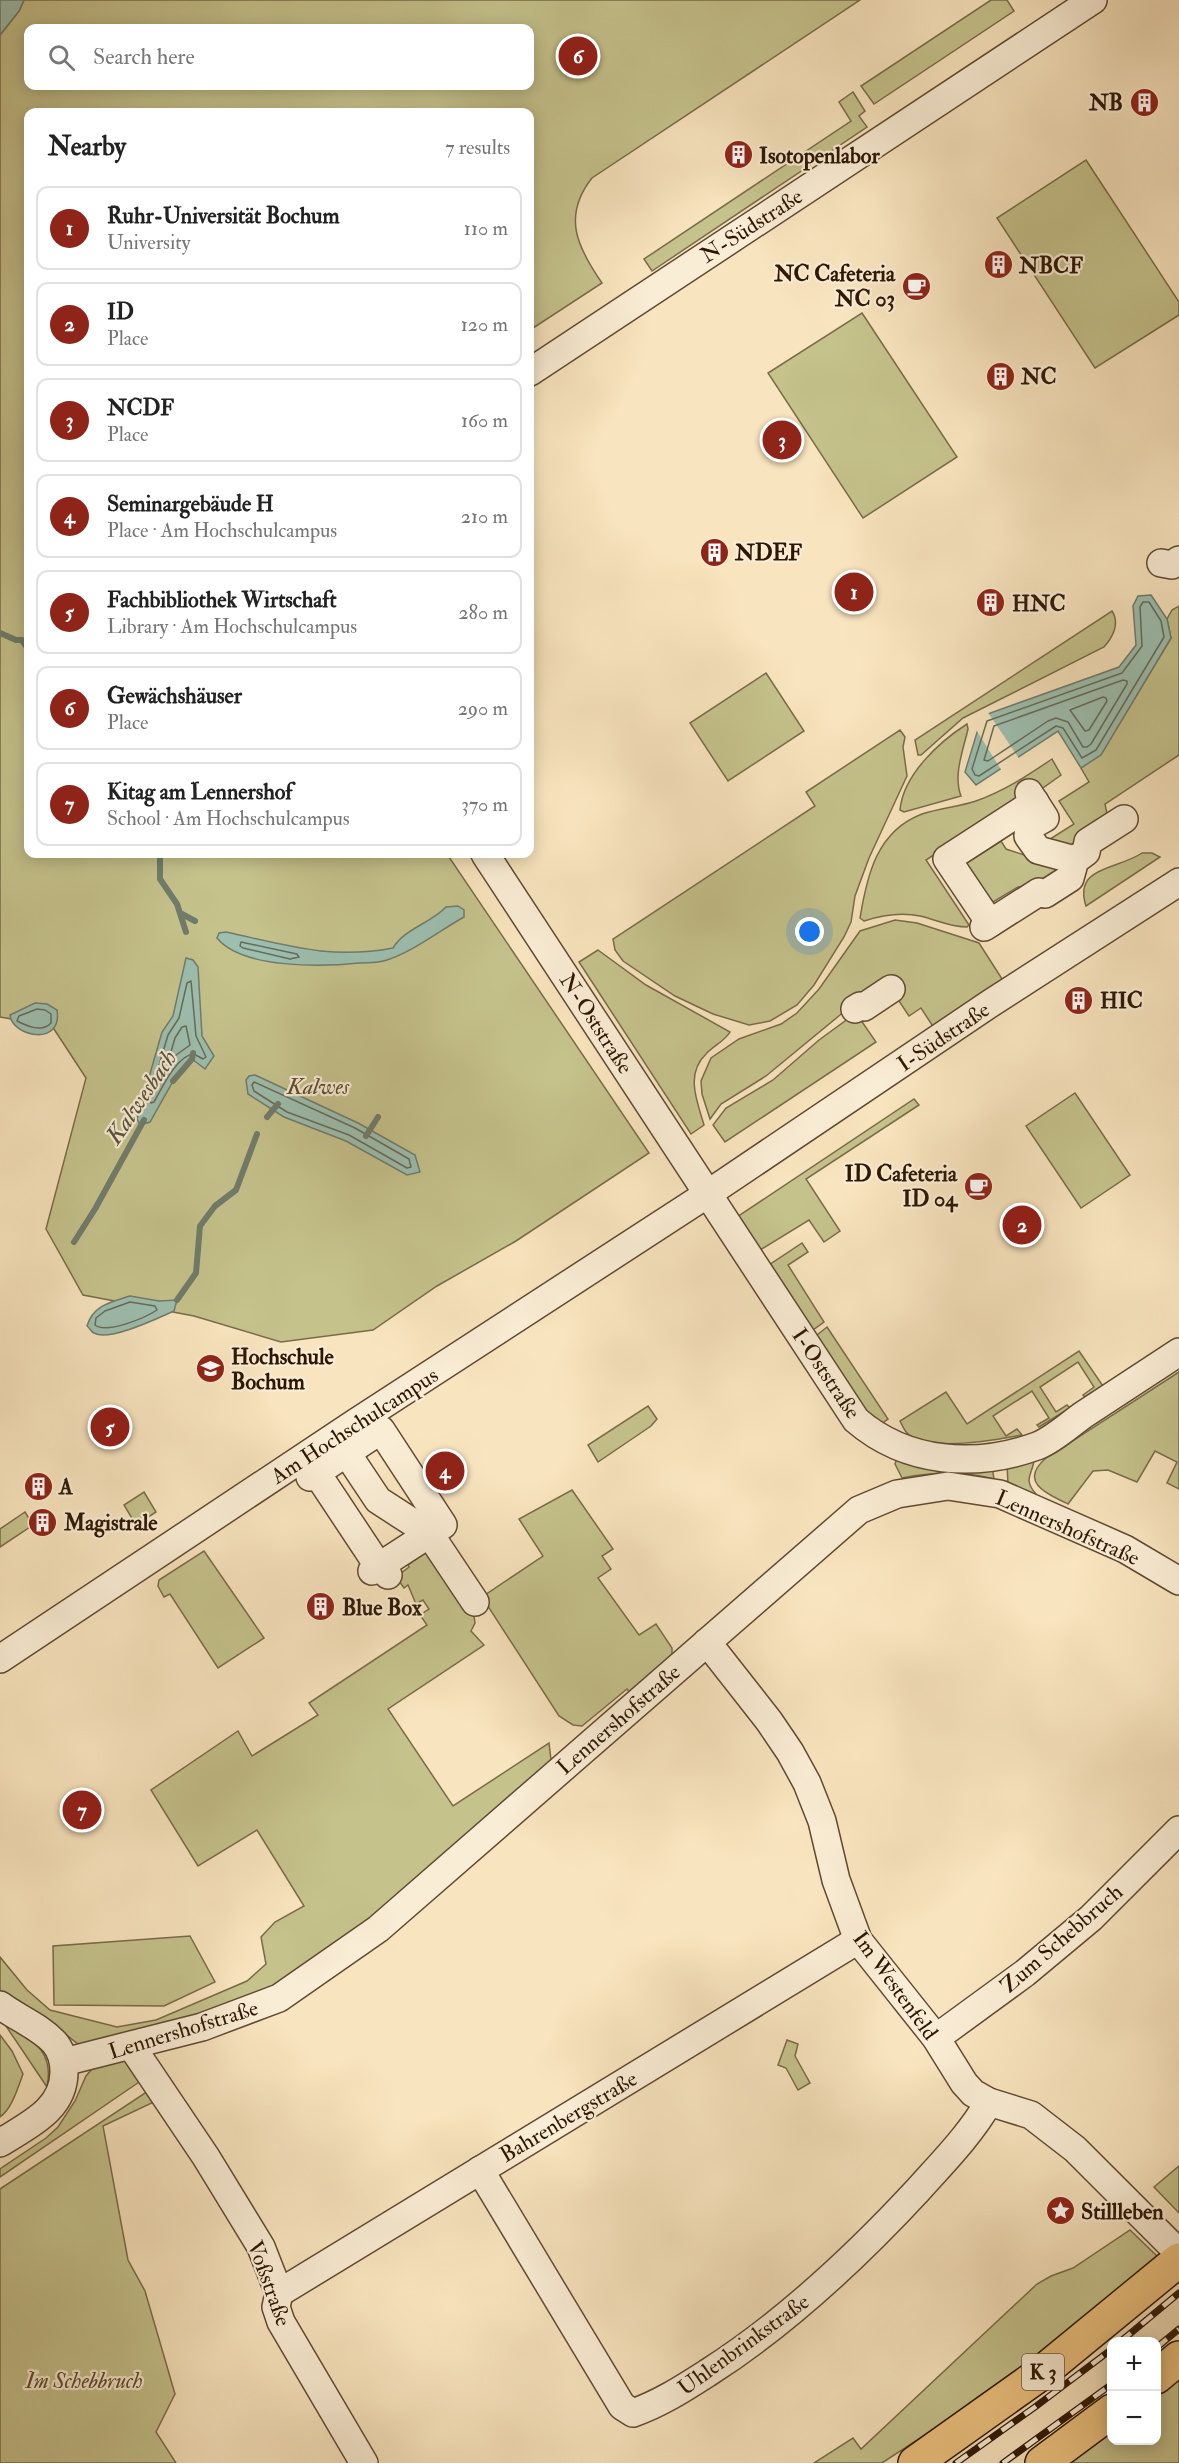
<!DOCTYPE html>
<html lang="en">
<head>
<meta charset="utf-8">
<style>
	:root { --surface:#fff; --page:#f6f6f6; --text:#222; --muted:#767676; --line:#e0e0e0; --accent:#8f2418 }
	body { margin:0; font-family:"IM FELL Double Pica",serif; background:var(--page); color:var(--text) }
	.controls { position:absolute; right:18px; bottom:18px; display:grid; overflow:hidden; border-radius:12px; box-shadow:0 3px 15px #0003 }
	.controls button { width:54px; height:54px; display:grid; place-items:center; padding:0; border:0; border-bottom:2px solid var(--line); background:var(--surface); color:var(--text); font:30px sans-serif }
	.you { position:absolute; left:810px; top:932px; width:21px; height:21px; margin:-15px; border:4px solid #fff; border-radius:50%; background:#1a73e8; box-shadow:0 0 0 9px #1a73e833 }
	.badge { display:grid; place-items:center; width:39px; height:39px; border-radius:50%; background:var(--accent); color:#fff; font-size:20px; font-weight:700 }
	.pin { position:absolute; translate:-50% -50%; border:3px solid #fff; box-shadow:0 2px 6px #0006 }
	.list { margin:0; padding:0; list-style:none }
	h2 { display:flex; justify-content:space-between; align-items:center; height:78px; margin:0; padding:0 24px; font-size:26px }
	h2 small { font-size:20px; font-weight:400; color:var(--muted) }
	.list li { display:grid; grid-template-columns:39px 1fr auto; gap:18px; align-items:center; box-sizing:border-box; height:84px; margin:0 12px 12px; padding:0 12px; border:2px solid var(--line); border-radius:12px }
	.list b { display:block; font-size:22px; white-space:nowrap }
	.list p { margin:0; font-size:20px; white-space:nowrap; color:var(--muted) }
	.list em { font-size:20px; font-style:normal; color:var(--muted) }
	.icon { flex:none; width:33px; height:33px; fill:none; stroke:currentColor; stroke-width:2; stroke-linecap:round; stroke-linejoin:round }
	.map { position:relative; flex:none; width:1179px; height:2463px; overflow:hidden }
	.search { position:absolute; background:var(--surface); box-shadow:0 3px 15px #0003; left:24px; top:24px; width:510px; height:66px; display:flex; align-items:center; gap:15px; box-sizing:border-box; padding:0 21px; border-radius:12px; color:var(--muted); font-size:22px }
	.panel { position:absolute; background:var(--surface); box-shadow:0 3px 15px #0003; left:24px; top:108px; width:510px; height:750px; border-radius:12px }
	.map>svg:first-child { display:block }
</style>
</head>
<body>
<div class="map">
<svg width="1179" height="2463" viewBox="0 0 1179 2463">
	<rect width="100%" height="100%" fill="#f8e4be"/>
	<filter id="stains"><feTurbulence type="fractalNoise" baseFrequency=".00333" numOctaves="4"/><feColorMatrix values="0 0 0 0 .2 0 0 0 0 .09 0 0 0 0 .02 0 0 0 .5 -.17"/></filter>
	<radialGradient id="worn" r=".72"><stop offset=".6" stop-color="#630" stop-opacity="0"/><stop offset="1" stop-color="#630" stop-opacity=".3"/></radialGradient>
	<g fill="#c5c28c" stroke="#796c48" stroke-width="1.5" fill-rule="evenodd">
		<path d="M 24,0 L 860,0 L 592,178 C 562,216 577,247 602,283 L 530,330 L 530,112 L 28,112 L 28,854 L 447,854 L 649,1153 L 516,1241 L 437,1286 L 373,1330 L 281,1342 L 194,1316 L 83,1295 L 46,1229 L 86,1078 L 52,1026 L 0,1017 L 0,35 L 19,11 ZM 28,28 L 530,28 L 530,86 L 28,86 Z"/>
		<polygon points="991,0 1007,0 1014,11 874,104 861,86"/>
		<polygon points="853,92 865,111 859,116 867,127 652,271 644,259 851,121 839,102"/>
		<polygon points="1086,160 1179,302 1179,315 1095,368 997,218"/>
		<polygon points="862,313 957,457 863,518 768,373"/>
		<polygon points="1179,606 1179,755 1105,804 1107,814 1069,852 1047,841 1074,824 1059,801 1089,782 1081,768 1101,754 1171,638 1167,619 1172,610"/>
		<path d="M 1112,611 C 1120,623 1113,637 1104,647 L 963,718 L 921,755 L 918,755 L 915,740 Z"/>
		<polygon points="766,673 804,731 728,781 690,723"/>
		<path d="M 967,724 L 968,729 C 963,751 953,775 961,796 L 904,812 L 900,810 C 903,775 939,742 967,724 Z"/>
		<polygon points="900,730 905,737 903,747 907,776 869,858 855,896 851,922 844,937 814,985 797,1005 770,1021 749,1025 713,1014 675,996 623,961 615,950 613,939 815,806 806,792"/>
		<path d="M 1052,759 L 1061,775 L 1040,790 L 1037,787 L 926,860 L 969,925 L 967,927 C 950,927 937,920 920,916 C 901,912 882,915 864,921 L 860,918 C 867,875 877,831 922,814 C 940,808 958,807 976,801 C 1004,791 1027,776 1052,759 Z"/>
		<polygon points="1001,841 1006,849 1063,868 1035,886 1018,887 988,905 962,866"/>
		<path d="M 1142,853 L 1152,853 L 1160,857 L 1086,906 C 1073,866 1117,870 1142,853 Z"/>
		<polygon points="895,920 917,923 979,943 1004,982 934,1028 921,1008 909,1016 887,983 840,1015 766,1076 721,1104 710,1119 702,1094 701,1081 711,1058 739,1039 781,1024 797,1013 819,989 860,931"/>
		<path d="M 598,950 L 646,985 L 730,1032 C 725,1041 713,1046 706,1054 C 685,1074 697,1101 704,1125 L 691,1134 L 579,962 Z"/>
		<polygon points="856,1013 876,1042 725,1142 713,1125 726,1108 773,1080 819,1040"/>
		<polygon points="1075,1093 1130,1175 1081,1208 1026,1126"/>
		<polygon points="914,1099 919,1105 806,1179 840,1231 824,1242 809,1220 760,1250 737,1217"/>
		<polygon points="802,1243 808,1252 788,1265 824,1322 813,1330 769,1265"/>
		<polygon points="827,1327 888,1419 877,1427 868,1417 817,1340 817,1335"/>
		<path d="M 1079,1351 L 1103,1386 L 1085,1397 L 1083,1395 L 1094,1387 L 1078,1362 L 1040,1387 L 1056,1412 L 1067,1405 L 1070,1408 L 1039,1427 L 1037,1425 L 1049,1418 L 1032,1391 L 993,1416 L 1006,1436 L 1017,1429 L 1022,1435 C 996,1440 927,1453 907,1433 C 904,1430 902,1425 900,1421 L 946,1392 L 967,1424 Z"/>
		<path d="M 1179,1372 L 1179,1489 L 1167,1483 L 1177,1462 L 1155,1451 L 1137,1482 L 1108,1470 L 1093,1471 L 1068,1504 C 1047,1494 1018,1482 1046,1458 Z"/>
		<polygon points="648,1406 657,1419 651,1426 598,1462 588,1445"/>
		<path d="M 1034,1457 C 1035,1473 1021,1477 1036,1494 L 1035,1498 L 1008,1485 L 1007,1463 Z"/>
		<path d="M 897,1458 L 992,1466 L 994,1479 C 963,1471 933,1472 902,1478 L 895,1464 Z"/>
		<polygon points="572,1490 613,1549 602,1556 611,1569 598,1578 639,1635 656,1624 672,1648 672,1655 630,1693 627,1689 582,1726 573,1725 559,1716 482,1597 543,1556 519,1519"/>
		<polygon points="144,1492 156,1512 136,1525 124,1505"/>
		<polygon points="25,1512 33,1525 0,1547 0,1529"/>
		<polygon points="431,1549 474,1616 475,1623 471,1631 484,1645 388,1709 453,1806 549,1743 551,1760 377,1918 274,1986 199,2018 90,2047 78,2044 54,2025 21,2009 0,1991 0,1957 27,1990 50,2010 117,2027 156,2020 247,1981 266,1964 261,1937 275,1922 304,1906 257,1830 198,1866 151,1790 238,1731 252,1756 318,1715 309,1703 427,1625 420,1615 429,1609 423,1600 416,1604 408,1585 404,1588 396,1577 409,1567 408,1565"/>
		<polygon points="204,1551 264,1638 218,1668 170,1594 164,1597 158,1586 159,1580"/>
		<polygon points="190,1936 215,1982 164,2006 54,2005 53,1946"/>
		<path d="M 2,2020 C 29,2039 55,2048 47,2087 Z"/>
		<path d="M 0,2035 L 12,2051 L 23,2074 C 18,2087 12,2109 0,2117 Z"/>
		<polygon points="787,2040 798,2044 795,2056 810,2083 798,2090 786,2068 778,2065"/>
		<polygon points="123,2057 145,2078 0,2177 0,2169 46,2138 58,2127 75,2101 86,2076 92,2069"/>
		<polygon points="151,2089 158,2100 103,2126 128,2260 145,2291 175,2394 156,2432 176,2463 0,2463 0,2189"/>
		<polygon points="1179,2166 1179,2213 1154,2187"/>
		<polygon points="1130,2230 1159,2258 983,2397 882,2463 814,2463 853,2438 861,2449 1037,2284 1051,2276 1073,2268"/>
		<polygon points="1179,2376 1179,2463 1069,2463 1111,2430 1112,2440 1156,2440 1157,2394"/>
	</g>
	<g fill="#9dbfb0" stroke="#707c6b" stroke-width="1.5">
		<polygon points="0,0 24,0 19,11 0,35"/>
		<polygon points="1151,595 1167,619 1171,638 1101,755 1081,768 1058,731 976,785 965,772 982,716 1119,667 1136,645 1133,606 1138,596"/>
		<path d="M 458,906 L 464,910 L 464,917 C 439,931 414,951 387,960 C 379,963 368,963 359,963 C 324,967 242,969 217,938 L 219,933 L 226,932 C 286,945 331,960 393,948 C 404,929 431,923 446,907 Z"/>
		<polygon points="186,958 193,960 198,967 202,1036 214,1056 205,1069 192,1059 176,1076 150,1122 140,1125 137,1119 162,1032 173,1016"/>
		<path d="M 35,1003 L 47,1004 L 57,1010 C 63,1047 12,1037 10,1015 Z"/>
		<polygon points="255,1075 358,1123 415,1155 420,1172 407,1175 346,1141 284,1117 248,1094 246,1080 249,1076"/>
		<path d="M 130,1296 L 159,1301 L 177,1300 L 174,1311 C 158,1318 109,1342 94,1333 C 91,1332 90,1328 87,1326 C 93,1305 111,1302 130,1296 Z"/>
	</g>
	<polygon fill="#f8e4be" points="987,711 1020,760 1002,771 975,728 979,714"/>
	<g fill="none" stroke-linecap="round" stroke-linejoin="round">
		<g stroke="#656b5a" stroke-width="1.5">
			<polygon points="1143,602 1149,602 1161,621 1164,637 1096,750 1082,758 1063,728 1056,726 979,776 975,775 972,769 987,721 1122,673 1142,646 1140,607"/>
			<polygon points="1123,680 1127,681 1127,684 1091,744 1087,747 1083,747 1068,722 1056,718 1048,721 988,761 984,760 994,726"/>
			<polygon points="1103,697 1106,698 1107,701 1089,730 1085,731 1070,710"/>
			<polygon points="241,942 297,954 299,957 290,959 243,948 240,946"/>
			<path d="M 191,981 L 196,1036 L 206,1057 L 203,1059 L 194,1054 C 177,1055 162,1088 154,1102 L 151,1103 L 149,1099 L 168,1035 L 179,1018 L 187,983 Z"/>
			<path d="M 37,1009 L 45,1010 L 51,1014 L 51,1023 C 42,1033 27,1026 17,1021 L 19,1016 Z"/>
			<polygon points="186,1026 190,1045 172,1058 170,1055 175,1038 182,1027"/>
			<polygon points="254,1082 355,1128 409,1159 411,1167 407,1168 349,1135 287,1112 254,1091 252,1085"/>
			<path d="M 130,1302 L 155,1306 L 157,1310 C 145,1318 107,1334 95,1325 L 96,1318 L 105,1311 Z"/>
		</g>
		<g stroke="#707c6b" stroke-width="6">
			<polyline points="0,633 16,640 22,640 28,649"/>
			<polyline points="160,854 160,879 177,904 186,932"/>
			<polyline points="182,914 195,921"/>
			<polyline points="173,1081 192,1059 193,1053"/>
			<polyline points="267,1117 278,1104"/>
			<polyline points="366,1136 378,1117"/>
			<polyline points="74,1242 95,1209 144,1120"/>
			<polyline points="177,1300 196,1273 200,1226 215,1206 236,1190 257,1134"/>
		</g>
		<defs>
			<g id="minor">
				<polyline points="530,372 1093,0"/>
				<polyline points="1161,563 1172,565 1179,560"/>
				<polyline points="1029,793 1045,818 1029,827 1028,836 1038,850 1075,860"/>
				<path d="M 485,854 L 856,1420 C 907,1464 976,1468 1037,1446 C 1053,1440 1069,1425 1083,1415 C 1115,1394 1147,1373 1179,1352"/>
				<polyline points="990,923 947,859 1035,802"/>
				<polyline points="984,927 1039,892 1045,894 1070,878 1075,860 1086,852 1088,842 1124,819"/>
				<polyline points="855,1009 860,1006 864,1007 891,989"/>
				<polyline points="344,1449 378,1500 429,1533 475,1602"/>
				<polyline points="316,1472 379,1567 388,1575"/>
				<polyline points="310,1477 381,1430 443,1525 372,1571"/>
				<polyline points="707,1642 769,1721 790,1752 807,1783 822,1821 836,1880 858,1940 936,2038 964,2083 973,2093 989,2102 1031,2115 1075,2149 1179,2253"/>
				<polyline points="0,1659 355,1423 709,1193 991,1003 1179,882"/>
				<path d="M 0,2005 C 17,2018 39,2026 54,2042 C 61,2050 64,2061 64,2072 C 64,2110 28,2125 0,2143"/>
				<polyline points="936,2038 1025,1973 1091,1918 1179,1830"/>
				<polyline points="132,2047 206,2157 261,2247 279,2293 276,2307 281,2322 364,2463"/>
				<polyline points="64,2062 202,2027 279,1998 378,1929 859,1510 897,1494 948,1486 1000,1494 1125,1549 1179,1581"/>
				<path d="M 480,2170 L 622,2406 L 633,2413 C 661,2403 684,2388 709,2372 C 787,2322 855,2258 918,2190 C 943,2162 970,2135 989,2102"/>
				<polyline points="279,2293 858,1940"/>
			</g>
			<g id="highway">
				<polyline points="1156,2377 1179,2358"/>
				<polyline points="915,2463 1040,2374 1179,2260"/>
				<polyline points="1042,2463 1112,2411"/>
			</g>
		</defs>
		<use href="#minor" stroke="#604a32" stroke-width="30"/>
		<use href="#highway" stroke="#2d1704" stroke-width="36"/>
		<use href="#minor" stroke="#faedd5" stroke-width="27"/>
		<use href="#highway" stroke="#ecc27f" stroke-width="33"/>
		<defs>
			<g id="rail">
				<polyline points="1120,2342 1179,2293"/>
				<polyline points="1156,2348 1179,2329"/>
				<polyline points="956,2463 1035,2407 1112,2349"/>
				<polyline points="1003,2463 1112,2384"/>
			</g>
		</defs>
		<use href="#rail" stroke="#2d1704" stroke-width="7"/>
		<use href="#rail" stroke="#faedd5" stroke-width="4.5" stroke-dasharray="14" stroke-linecap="butt"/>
	</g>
	<defs>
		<symbol id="building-disc" viewBox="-11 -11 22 22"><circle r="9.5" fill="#8f2418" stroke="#faedd5"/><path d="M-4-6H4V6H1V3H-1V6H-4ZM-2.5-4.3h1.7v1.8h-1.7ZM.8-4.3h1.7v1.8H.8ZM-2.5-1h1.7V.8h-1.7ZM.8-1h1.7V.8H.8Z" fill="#fff"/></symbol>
		<symbol id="cafe-disc" viewBox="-11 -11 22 22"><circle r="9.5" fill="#8f2418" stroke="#faedd5"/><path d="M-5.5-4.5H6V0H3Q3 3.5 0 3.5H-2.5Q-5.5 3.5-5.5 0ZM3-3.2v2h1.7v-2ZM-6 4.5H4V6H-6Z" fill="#fff"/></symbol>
		<symbol id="university-disc" viewBox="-11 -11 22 22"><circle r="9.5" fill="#8f2418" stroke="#faedd5"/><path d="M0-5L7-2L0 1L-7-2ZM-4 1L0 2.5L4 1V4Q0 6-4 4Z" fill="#fff"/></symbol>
		<symbol id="sight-disc" viewBox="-11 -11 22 22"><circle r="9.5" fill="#8f2418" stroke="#faedd5"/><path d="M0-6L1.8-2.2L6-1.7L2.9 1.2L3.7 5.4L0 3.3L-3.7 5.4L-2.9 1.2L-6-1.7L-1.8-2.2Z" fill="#fff"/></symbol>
	</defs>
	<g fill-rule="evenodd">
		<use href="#building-disc" x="1128" y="86" width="33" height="33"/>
		<use href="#building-disc" x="722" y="138" width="33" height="33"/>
		<use href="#building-disc" x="982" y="248" width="33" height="33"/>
		<use href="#cafe-disc" x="900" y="270" width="33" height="33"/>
		<use href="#building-disc" x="984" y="360" width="33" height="33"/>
		<use href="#building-disc" x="698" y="536" width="33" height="33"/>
		<use href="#building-disc" x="974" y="586" width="33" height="33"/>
		<use href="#building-disc" x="1062" y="984" width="33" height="33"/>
		<use href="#cafe-disc" x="962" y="1170" width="33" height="33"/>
		<use href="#university-disc" x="194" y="1352" width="33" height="33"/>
		<use href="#building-disc" x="22" y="1470" width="33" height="33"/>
		<use href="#building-disc" x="26" y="1506" width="33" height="33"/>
		<use href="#building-disc" x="304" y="1590" width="33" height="33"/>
		<use href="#sight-disc" x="1044" y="2194" width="33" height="33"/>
	</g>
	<g text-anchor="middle" stroke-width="4.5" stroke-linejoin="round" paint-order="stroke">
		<rect fill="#faedd5" stroke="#6a5743" stroke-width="1.5" x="1022" y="2354" width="42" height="36" rx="4.5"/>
		<g font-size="21" font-weight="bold" fill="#2d1704">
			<text x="1043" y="2379">K 3</text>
		</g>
		<g font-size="22" font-weight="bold" fill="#2d1704" stroke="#faedd5" text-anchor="start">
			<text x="1123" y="110" text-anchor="end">NB</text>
			<text x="759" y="163">Isotopenlabor</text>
			<text x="1019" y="273">NBCF</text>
			<text x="895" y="281" text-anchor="end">NC Cafeteria<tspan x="895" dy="25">NC 03</tspan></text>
			<text x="1021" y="384">NC</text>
			<text x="735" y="560">NDEF</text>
			<text x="1012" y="611">HNC</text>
			<text x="1100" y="1008">HIC</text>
			<text x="957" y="1181" text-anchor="end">ID Cafeteria<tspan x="957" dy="25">ID 04</tspan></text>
			<text x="231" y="1364">Hochschule<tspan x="231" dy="25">Bochum</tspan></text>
			<text x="59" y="1494">A</text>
			<text x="64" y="1530">Magistrale</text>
			<text x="342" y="1615">Blue Box</text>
			<text x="1081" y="2219">Stillleben</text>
		</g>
		<g font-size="22" fill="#2d1704" stroke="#faedd5">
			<text transform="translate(751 225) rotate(-33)" y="8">N-Südstraße</text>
			<text transform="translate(597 1023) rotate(57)" y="8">N-Oststraße</text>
			<text transform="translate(943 1036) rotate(-34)" y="8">I-Südstraße</text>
			<text transform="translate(827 1373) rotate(56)" y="8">I-Oststraße</text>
			<text transform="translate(354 1425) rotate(-33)" y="8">Am Hochschulcampus</text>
			<text transform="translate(1068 1527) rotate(24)" y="8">Lennershofstraße</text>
			<text transform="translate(618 1719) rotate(-41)" y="8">Lennershofstraße</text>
			<text transform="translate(1061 1938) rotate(-41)" y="8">Zum Schebbruch</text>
			<text transform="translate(896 1985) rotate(54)" y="8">Im Westenfeld</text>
			<text transform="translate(183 2029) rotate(-17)" y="8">Lennershofstraße</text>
			<text transform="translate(568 2116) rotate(-31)" y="8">Bahrenbergstraße</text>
			<text transform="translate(270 2283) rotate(70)" y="8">Voßstraße</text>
			<text transform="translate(743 2344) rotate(-36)" y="8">Uhlenbrinkstraße</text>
		</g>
		<g font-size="22" font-style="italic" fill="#5b4a2d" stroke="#faedd5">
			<text x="318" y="1094">Kalwes</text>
			<text x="84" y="2388">Im Schebbruch</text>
		</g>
		<g font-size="24" font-style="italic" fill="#545240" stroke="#faedd5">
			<text transform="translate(141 1097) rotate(-56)" y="8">Kalwesbach</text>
		</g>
	</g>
	<rect width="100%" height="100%" filter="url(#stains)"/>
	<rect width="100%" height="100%" fill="url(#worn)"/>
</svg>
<div class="controls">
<button>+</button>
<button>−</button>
</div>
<div class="you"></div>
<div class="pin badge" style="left:854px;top:592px">1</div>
<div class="pin badge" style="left:1022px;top:1225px">2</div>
<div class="pin badge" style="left:782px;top:440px">3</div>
<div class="pin badge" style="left:445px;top:1471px">4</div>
<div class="pin badge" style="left:110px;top:1427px">5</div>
<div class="pin badge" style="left:578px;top:56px">6</div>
<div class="pin badge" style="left:82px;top:1810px">7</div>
<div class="search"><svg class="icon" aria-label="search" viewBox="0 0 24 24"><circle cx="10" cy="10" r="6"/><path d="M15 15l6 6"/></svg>Search here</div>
<section class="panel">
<h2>Nearby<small>7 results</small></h2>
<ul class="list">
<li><span class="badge">1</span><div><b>Ruhr-Universität Bochum</b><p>University</p></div><em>110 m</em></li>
<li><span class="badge">2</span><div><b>ID</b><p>Place</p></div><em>120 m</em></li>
<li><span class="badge">3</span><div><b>NCDF</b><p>Place</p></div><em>160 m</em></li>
<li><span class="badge">4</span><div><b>Seminargebäude H</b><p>Place · Am Hochschulcampus</p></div><em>210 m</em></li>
<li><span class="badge">5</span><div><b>Fachbibliothek Wirtschaft</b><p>Library · Am Hochschulcampus</p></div><em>280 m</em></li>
<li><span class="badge">6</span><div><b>Gewächshäuser</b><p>Place</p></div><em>290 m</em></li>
<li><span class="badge">7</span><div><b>Kitag am Lennershof</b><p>School · Am Hochschulcampus</p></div><em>370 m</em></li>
</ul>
</section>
</div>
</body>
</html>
